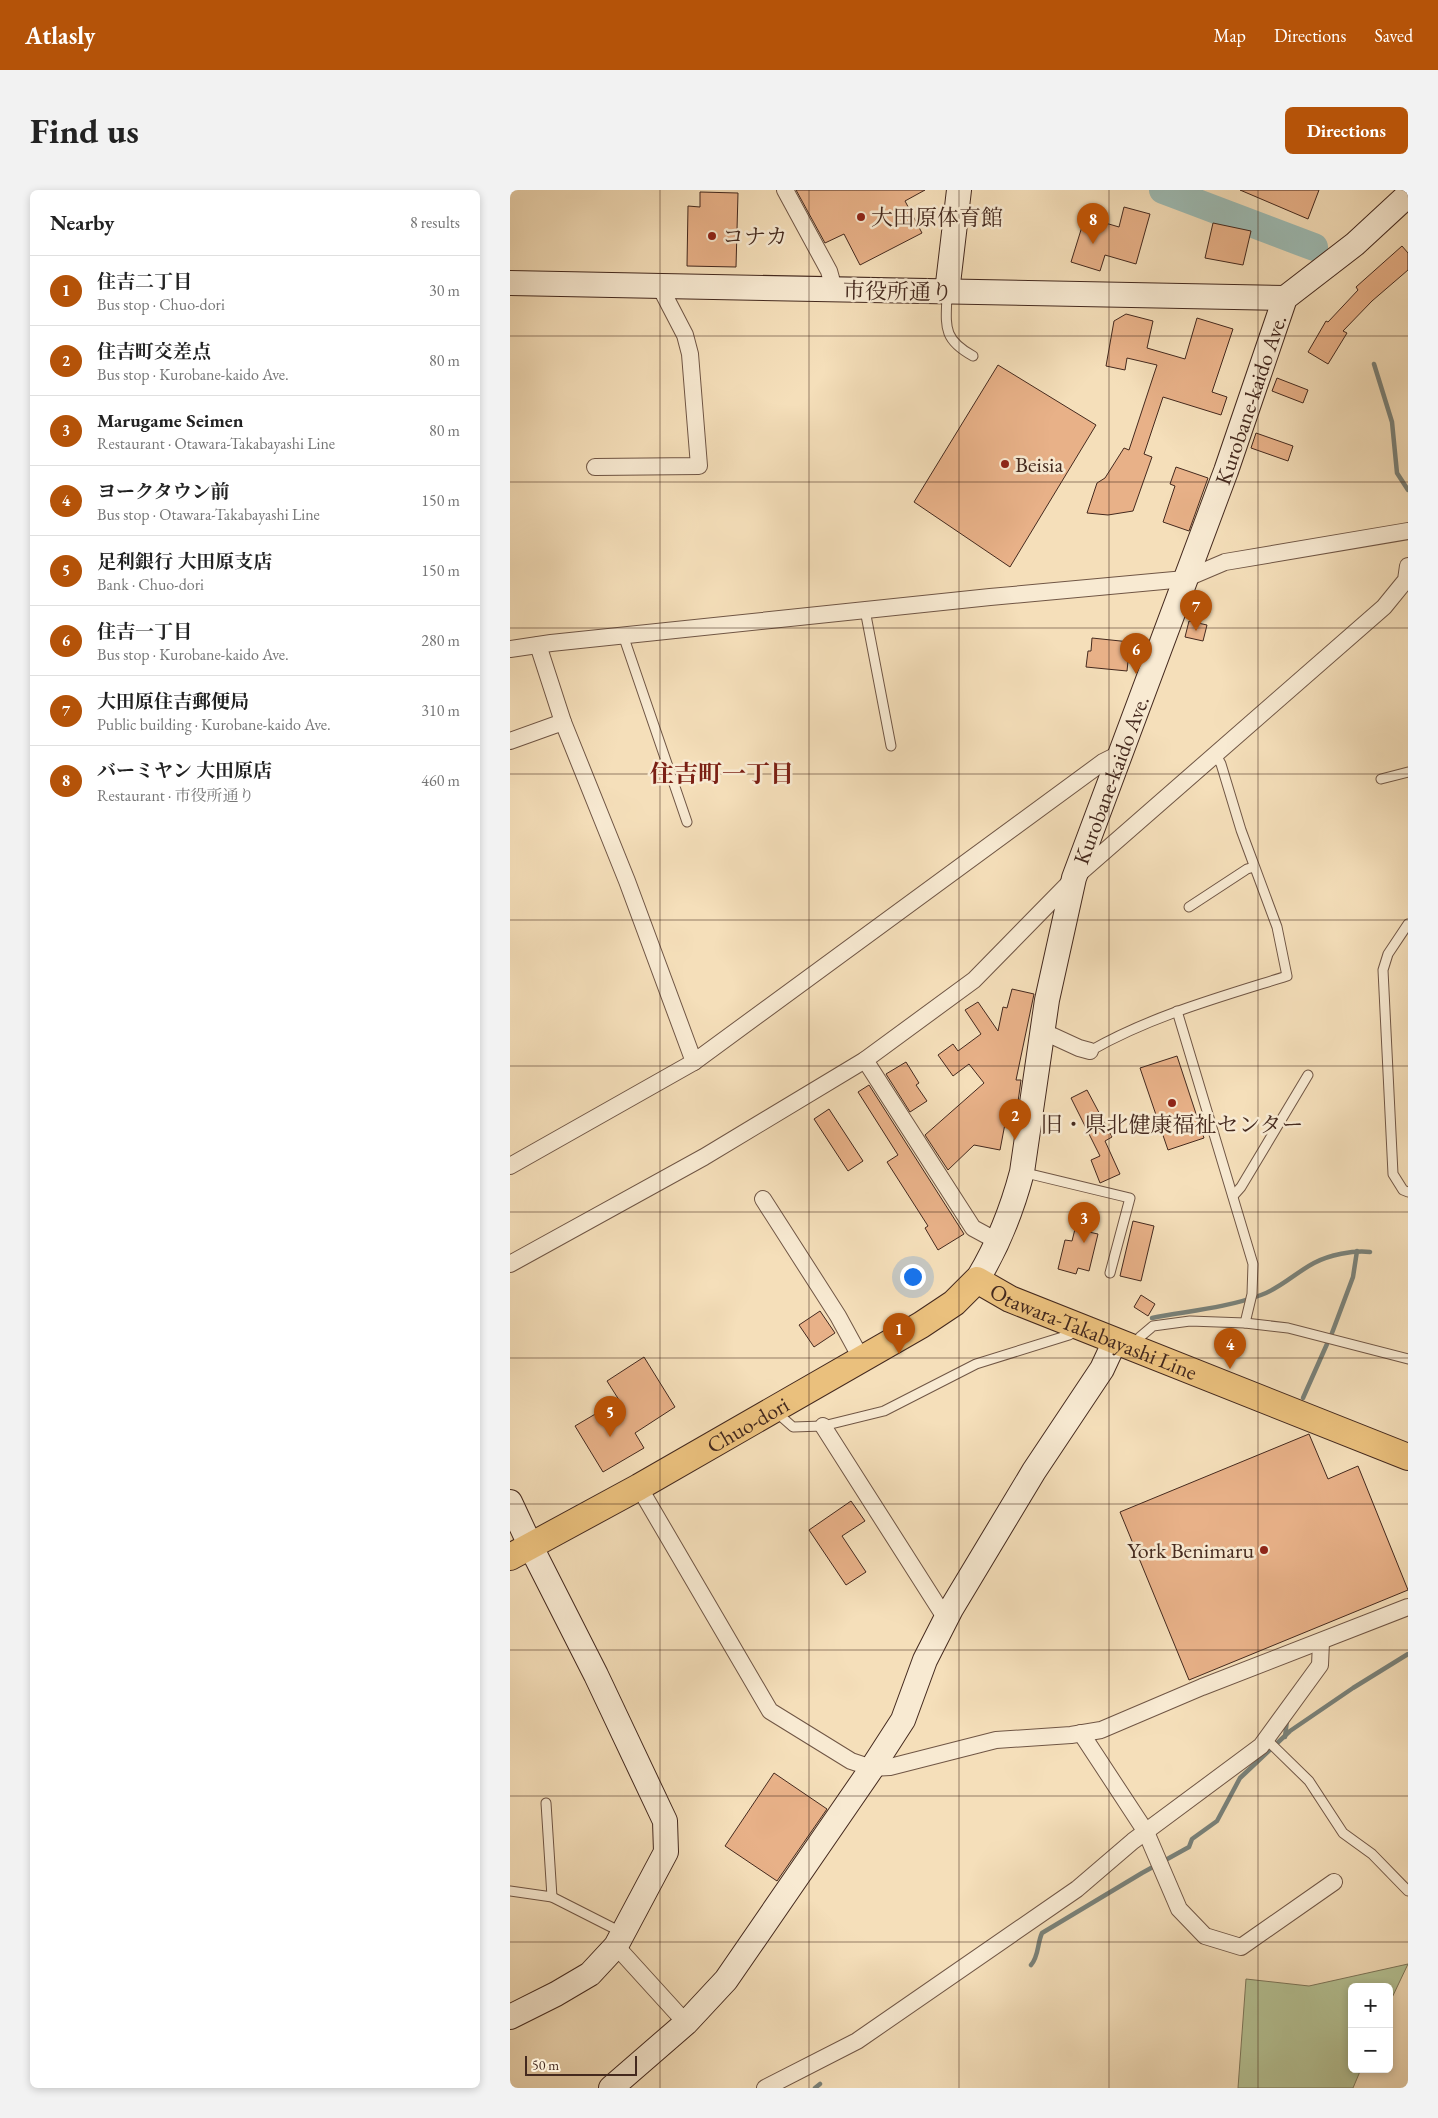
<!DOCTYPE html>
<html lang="en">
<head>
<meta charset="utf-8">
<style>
	:root { --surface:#fff; --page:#f2f2f2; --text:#222; --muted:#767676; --line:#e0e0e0; --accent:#b45309 }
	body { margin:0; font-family:"EB Garamond","Noto Serif JP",serif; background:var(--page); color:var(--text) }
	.controls { position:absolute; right:15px; bottom:15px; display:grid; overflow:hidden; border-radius:8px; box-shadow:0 2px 8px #0003 }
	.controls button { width:45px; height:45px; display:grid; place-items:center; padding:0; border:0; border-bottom:1px solid var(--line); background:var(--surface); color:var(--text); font:25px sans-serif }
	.scale { position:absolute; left:15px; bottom:12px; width:112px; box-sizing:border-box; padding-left:5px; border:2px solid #44291e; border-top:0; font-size:14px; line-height:18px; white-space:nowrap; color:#44291e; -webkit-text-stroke:4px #f8ead2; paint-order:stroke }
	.you { position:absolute; left:402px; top:1086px; width:18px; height:18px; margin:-12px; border:4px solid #fff; border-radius:50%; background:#1a73e8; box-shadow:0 0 0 8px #1a73e833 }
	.badge { display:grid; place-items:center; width:32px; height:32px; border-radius:50%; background:var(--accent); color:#fff; font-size:16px; font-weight:700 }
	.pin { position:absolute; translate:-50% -41px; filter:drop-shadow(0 1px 2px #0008) }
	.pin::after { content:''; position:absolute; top:26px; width:18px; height:15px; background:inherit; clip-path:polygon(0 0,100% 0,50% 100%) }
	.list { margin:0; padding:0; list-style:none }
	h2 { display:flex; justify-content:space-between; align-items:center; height:65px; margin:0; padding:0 20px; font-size:21px }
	h2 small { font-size:16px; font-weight:400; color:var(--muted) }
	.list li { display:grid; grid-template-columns:32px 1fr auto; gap:15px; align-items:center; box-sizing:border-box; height:70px; padding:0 20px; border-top:1px solid var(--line) }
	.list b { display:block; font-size:19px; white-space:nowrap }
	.list p { margin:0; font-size:16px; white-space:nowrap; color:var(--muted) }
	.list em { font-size:16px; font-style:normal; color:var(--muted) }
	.map { position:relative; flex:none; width:898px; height:1898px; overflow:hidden; border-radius:8px }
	header { display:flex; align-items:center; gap:30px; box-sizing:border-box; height:70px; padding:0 25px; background:var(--accent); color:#fff }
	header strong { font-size:24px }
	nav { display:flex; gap:28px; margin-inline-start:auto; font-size:18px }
	.intro { display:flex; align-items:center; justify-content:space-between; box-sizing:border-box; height:120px; padding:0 30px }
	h1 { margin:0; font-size:35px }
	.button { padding:12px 22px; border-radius:8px; background:var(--accent); color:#fff; font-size:18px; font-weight:700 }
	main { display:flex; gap:30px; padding:0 30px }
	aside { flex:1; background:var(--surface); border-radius:8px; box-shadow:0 2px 8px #0003 }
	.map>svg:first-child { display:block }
</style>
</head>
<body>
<header>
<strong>Atlasly</strong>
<nav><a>Map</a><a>Directions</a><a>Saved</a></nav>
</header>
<div class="intro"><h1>Find us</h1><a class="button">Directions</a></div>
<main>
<aside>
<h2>Nearby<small>8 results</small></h2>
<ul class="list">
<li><span class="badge">1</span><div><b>住吉二丁目</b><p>Bus stop · Chuo-dori</p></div><em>30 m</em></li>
<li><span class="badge">2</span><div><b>住吉町交差点</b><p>Bus stop · Kurobane-kaido Ave.</p></div><em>80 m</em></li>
<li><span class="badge">3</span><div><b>Marugame Seimen</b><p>Restaurant · Otawara-Takabayashi Line</p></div><em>80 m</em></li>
<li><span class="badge">4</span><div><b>ヨークタウン前</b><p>Bus stop · Otawara-Takabayashi Line</p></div><em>150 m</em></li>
<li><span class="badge">5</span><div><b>足利銀行 大田原支店</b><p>Bank · Chuo-dori</p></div><em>150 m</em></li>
<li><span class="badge">6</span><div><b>住吉一丁目</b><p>Bus stop · Kurobane-kaido Ave.</p></div><em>280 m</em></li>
<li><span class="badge">7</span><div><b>大田原住吉郵便局</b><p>Public building · Kurobane-kaido Ave.</p></div><em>310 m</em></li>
<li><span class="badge">8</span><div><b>バーミヤン 大田原店</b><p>Restaurant · 市役所通り</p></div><em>460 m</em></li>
</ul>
</aside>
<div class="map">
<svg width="898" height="1898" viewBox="0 0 898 1898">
	<rect width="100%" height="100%" fill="#f5dfba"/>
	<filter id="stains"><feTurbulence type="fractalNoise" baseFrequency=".004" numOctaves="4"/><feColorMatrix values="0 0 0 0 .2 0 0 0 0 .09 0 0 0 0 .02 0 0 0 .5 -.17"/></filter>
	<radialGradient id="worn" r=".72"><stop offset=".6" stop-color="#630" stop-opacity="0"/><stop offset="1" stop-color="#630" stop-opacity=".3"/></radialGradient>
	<polygon fill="#b5c395" stroke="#7c765a" points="898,1774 879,1814 879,1797 842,1797 842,1879 851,1879 843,1898 728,1898 736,1789 799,1796"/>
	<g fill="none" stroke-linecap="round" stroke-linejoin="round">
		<g stroke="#798179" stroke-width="4.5">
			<polyline points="864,174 882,232 887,283 898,300"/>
			<path d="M 642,1128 C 678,1121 716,1118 751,1105 C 771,1098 785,1083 804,1073 C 819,1065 843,1060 860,1062"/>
			<polyline points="822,1143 843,1087 847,1061"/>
			<polyline points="793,1208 817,1154"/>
			<polyline points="775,1547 777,1530"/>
			<path d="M 521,1775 C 529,1766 527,1754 532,1743 L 632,1683 L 679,1657 L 682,1649 L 707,1631 L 730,1588 L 780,1541 L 843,1498 L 898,1464"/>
			<polyline points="305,1898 310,1894"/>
		</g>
		<polyline stroke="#9dbcb5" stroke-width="28" points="653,0 804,57"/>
	</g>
	<g fill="#e8b188" stroke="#44291e">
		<polygon points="286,0 415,0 395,11 412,43 350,75 334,44 315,53"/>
		<polygon points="730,0 809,0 798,29"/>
		<polygon points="190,2 228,3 226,77 177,76 178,16 190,17"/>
		<polygon points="614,17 640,24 626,74 595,65 590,81 561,72 575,27 609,37"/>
		<polygon points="703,33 741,41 733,75 695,68"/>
		<polygon points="892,56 898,63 898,80 862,111 833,141 837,143 818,174 798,162 816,131 818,132 848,100 846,97"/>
		<polygon points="616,124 643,131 637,158 675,169 687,128 723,139 702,202 717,207 711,225 653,207 634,264 642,267 623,321 598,325 577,323 587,293 595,288 614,258 619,260 647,175 617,168 615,180 596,176 604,131"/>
		<polygon points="488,175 586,235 500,377 404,312"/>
		<polygon points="767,188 798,200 793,213 762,201"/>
		<polygon points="746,243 783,256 778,271 741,258"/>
		<polygon points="666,277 698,288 679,341 653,332 665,296 660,294"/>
		<polygon points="679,431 697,435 693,451 675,447"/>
		<polygon points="582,448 620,452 617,481 576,477 578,461 581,461"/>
		<polygon points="502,799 524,804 506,890 511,890 507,919 498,918 490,960 464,955 438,980 415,945 474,893 459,874 443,886 428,865 443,854 448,861 471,844 455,820 468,812 488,841 493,817 497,818"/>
		<polygon points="667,866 694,948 658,960 630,878"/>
		<polygon points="396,872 409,893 406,895 417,911 400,922 376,884"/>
		<polygon points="359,895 454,1044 428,1060 415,1038 418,1036 377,972 388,965 348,902"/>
		<polygon points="577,900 602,947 595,951 610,984 590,993 581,970 590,966 561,908"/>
		<polygon points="319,919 353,971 338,981 304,929"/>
		<polygon points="623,1031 644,1036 631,1091 610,1086"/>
		<polygon points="565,1039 588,1044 579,1081 568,1078 566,1084 548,1079 555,1050 562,1051"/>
		<polygon points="631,1105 645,1114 638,1126 624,1117"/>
		<polygon points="310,1121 325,1143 304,1157 289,1135"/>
		<polygon points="134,1167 165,1217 125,1243 134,1258 93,1282 65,1236 109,1210 97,1191"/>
		<polygon points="799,1244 818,1289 848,1276 898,1400 679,1490 610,1322"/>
		<polygon points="341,1311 355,1331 332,1346 356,1382 336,1395 299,1340"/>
		<polygon points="264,1583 317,1619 267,1691 215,1656"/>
	</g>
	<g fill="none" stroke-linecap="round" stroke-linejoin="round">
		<defs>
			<g id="lane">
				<path d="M 437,104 C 436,136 432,149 463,166"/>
				<polyline points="355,420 381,556"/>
				<polyline points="113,445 177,632"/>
				<polyline points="871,589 898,582"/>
				<polyline points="679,717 737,679 744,677"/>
				<polyline points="898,734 878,764 873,780 883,984 893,1000 898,1002"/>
				<polyline points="667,821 743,1074 742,1104 735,1133"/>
				<path d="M 580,861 C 641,826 710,807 777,786 L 767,737 L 731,640 L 711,574 L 706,565"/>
				<polyline points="512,982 620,1008 600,1083"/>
				<polyline points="723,1006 731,997 798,885"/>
				<polyline points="624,1157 630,1147 643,1136 680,1131 735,1133 778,1138 898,1169"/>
				<polyline points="266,1222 283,1237 313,1236 374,1221 466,1174 559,1145 566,1141"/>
				<polyline points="756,1549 799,1591 833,1643 862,1664 898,1701"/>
				<polyline points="36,1613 42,1707"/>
				<polyline points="0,1701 42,1707 113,1743"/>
			</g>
			<g id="street">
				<polyline points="275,0 319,81 324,99"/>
				<polyline points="85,277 189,276 180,164 175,145 149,95"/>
				<polyline points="28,455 53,532 117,691 184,872"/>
				<polyline points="0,459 41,453 480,407 675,389 715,372 898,341"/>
				<polyline points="0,551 53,532"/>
				<polyline points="532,841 569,858 580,861"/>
				<polyline points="355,870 463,1038 487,1051"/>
				<polyline points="0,976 184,872 593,572 609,564"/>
				<polyline points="253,1009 328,1126 352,1170"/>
				<polyline points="0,1074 194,967 355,870 464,790 564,688 874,417 896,390 898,376"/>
				<polyline points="313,1236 436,1429"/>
				<polyline points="129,1297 260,1521 341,1571 362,1578 380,1577 486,1550 561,1545 591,1540 692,1497 898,1417"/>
				<polyline points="571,1543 636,1642 669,1719 695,1746 731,1757 824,1692"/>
				<polyline points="106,1756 176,1833"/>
				<polyline points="255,1898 347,1851 567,1699 623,1651 751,1556 810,1475 811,1452"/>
			</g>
			<g id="secondary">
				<polyline points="0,93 775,108"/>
				<polyline points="437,102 449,0"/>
				<path id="s1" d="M 467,1090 C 487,1057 502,1020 512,982 L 537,810 L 564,688 L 716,281 L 775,108 L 845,54 L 898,5"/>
				<polyline points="0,1312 21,1357 86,1485 155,1631 156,1662 106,1756 80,1784 46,1804 0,1827"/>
				<polyline points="101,1898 176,1833 216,1790 362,1578 393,1530 415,1470 441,1419 524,1281 592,1179 605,1151"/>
			</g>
			<g id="primary">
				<path id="s2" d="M 0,1367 L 129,1297 L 411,1135 L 444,1113 L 467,1090 L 500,1109 L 898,1267"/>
			</g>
		</defs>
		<use href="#lane" stroke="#705645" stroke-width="11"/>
		<use href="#street" stroke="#705645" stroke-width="18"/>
		<use href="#secondary" stroke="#44291e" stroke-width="26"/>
		<use href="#primary" stroke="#44291e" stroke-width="28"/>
		<use href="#lane" stroke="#f8ead2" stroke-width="9"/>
		<use href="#street" stroke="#f8ead2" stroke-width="16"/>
		<use href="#secondary" stroke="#f8ead2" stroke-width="24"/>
		<use href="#primary" stroke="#eac07d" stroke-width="26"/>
	</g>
	<path fill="none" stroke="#44291e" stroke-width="1" stroke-opacity="0.55" d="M 150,0 L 150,1898M 299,0 L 299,1898M 449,0 L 449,1898M 599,0 L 599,1898M 748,0 L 748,1898M 0,146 L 898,146M 0,292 L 898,292M 0,438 L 898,438M 0,584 L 898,584M 0,730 L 898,730M 0,876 L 898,876M 0,1022 L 898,1022M 0,1168 L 898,1168M 0,1314 L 898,1314M 0,1460 L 898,1460M 0,1606 L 898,1606M 0,1752 L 898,1752"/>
	<g fill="#8f2418" stroke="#f8ead2" stroke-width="2">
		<circle cx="351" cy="27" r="5"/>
		<circle cx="202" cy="46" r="5"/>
		<circle cx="495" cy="274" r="5"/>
		<circle cx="662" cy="913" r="5"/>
		<circle cx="754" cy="1360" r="5"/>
	</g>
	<g text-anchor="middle" stroke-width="5" stroke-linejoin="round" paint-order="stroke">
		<g font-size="22" fill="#44291e" stroke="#f8ead2" text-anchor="start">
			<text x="361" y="35">大田原体育館</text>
			<text x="212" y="54">コナカ</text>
			<text x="505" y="282">Beisia</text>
			<text x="662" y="942" text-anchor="middle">旧・県北健康福祉センター</text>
			<text x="744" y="1368" text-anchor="end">York Benimaru</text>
		</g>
		<g font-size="22" fill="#44291e" stroke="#f8ead2">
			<text transform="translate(388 101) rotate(1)" y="8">市役所通り</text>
			<text dy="8" stroke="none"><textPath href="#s1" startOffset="926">Kurobane-kaido Ave.</textPath></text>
			<text dy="8" stroke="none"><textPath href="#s1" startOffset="521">Kurobane-kaido Ave.</textPath></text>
			<text dy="8" stroke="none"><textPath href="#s2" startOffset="672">Otawara-Takabayashi Line</textPath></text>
			<text dy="8" stroke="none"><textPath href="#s2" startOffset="272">Chuo-dori</textPath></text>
		</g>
		<g font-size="24" font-weight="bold" fill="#7a1f14" stroke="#f8ead2">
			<text x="212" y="592">住吉町一丁目</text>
		</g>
	</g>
	<rect width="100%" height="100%" filter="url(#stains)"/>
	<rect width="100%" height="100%" fill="url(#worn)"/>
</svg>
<div class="controls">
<button>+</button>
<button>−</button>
</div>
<div class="scale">50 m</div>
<div class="you"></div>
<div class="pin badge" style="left:389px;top:1164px">1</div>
<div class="pin badge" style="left:505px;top:950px">2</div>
<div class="pin badge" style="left:574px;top:1053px">3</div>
<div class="pin badge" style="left:720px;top:1179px">4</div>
<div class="pin badge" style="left:100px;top:1247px">5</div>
<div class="pin badge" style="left:626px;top:484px">6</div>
<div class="pin badge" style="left:686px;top:441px">7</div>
<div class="pin badge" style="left:583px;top:54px">8</div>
</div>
</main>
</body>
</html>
